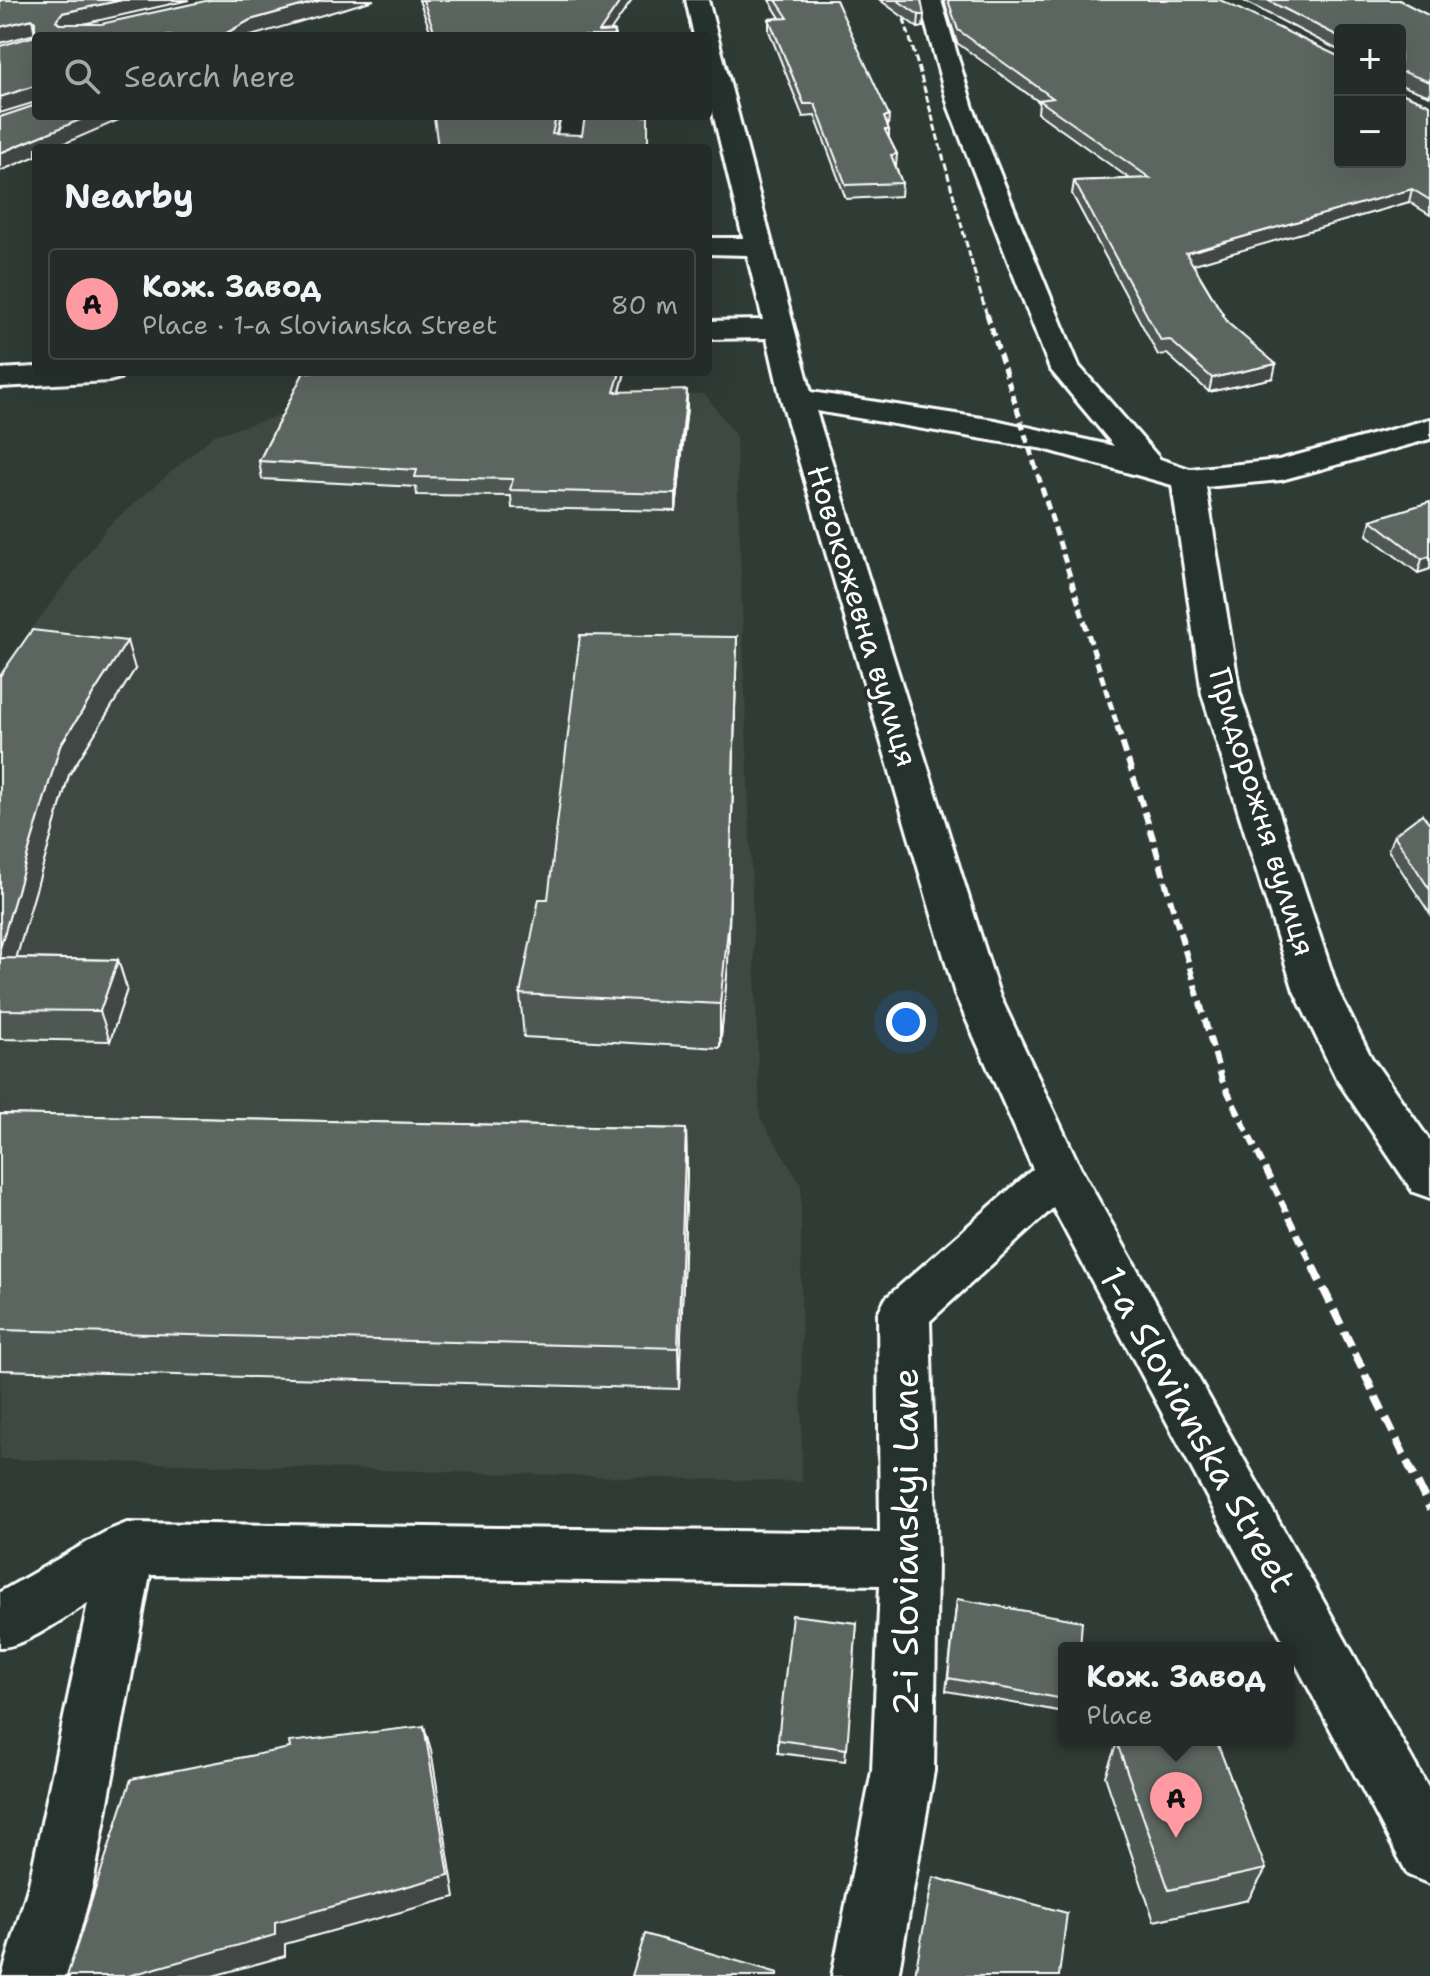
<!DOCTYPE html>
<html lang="en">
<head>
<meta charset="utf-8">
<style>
	:root { --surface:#232c28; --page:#2f3834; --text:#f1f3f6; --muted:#a3a7a8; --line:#404845; --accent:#ff9aa2 }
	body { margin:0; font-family:"Shantell Sans",sans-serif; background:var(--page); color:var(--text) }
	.controls { position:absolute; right:24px; top:24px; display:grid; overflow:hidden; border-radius:8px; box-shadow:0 8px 32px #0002 }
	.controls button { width:72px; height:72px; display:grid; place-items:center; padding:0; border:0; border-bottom:2px solid var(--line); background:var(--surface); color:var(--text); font:40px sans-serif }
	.you { position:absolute; left:906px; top:1022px; width:28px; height:28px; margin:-20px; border:6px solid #fff; border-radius:50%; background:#1a73e8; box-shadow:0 0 0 12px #1a73e833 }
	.badge { display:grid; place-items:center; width:52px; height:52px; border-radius:50%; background:var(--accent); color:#111; font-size:26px; font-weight:700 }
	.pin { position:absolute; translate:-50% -66px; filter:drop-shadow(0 2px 4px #0008) }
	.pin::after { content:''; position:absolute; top:42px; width:28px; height:24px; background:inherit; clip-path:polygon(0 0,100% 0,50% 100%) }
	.popup { position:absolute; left:1058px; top:1642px; width:236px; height:104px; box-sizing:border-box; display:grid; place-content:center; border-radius:8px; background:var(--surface); filter:drop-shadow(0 2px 6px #0005); font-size:26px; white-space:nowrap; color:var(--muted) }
	.popup b { font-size:30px; color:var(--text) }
	.popup::after { content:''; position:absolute; left:50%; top:100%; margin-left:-16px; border:16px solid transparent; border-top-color:var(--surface) }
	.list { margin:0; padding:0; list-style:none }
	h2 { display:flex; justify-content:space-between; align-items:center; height:104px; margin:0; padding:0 32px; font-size:34px }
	h2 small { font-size:26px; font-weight:400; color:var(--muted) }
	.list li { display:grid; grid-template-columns:52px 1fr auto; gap:24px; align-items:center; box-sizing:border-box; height:112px; margin:0 16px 16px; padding:0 16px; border:2px solid var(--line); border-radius:8px }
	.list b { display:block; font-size:30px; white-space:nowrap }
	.list p { margin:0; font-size:26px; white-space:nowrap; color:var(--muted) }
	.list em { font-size:26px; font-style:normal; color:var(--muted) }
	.icon { flex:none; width:44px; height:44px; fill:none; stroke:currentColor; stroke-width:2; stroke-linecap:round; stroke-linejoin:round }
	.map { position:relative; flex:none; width:1430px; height:1976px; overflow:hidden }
	.search { position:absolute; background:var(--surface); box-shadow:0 8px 32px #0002; left:32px; top:32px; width:680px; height:88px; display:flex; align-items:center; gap:20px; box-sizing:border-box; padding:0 28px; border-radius:8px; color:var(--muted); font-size:30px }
	.panel { position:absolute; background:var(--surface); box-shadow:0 8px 32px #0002; left:32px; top:144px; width:680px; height:232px; border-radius:8px }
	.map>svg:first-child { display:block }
</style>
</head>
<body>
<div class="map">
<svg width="1430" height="1976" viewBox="0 0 1430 1976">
	<rect width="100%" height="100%" fill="#2f3b35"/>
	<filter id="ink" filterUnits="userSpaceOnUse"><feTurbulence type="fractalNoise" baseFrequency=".0125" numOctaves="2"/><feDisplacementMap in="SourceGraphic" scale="16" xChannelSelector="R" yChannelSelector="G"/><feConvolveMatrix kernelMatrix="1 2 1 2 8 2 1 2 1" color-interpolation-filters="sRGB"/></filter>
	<g filter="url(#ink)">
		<polygon fill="#3c4842" points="352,394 705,394 736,436 760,1117 801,1185 802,1482 0,1459 0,671 109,525 214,435"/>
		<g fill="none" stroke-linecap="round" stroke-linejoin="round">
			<defs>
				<g id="minor">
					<path d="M 686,0 L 708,0 L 811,392 L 995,420 L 1114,446 L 1050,369 L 949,108 L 919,0 L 941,0 L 973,108 L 1079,366 L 1160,459 L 1190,469 L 1279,460 L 1430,419 L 1430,439 L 1281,480 L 1206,487 L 1240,694 L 1338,991 L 1371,1057 L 1430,1141 L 1430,1198 L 1413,1192 L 1336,1078 L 1294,991 L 1202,694 L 1172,485 L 1044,449 L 816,411 L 999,994 L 1081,1169 L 1430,1791 L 1430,1884 L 1408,1875 L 1053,1208 L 930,1321 L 937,1559 L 934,1771 L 898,1976 L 832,1976 L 872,1771 L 880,1585 L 150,1575 L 93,1884 L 68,1976 L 2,1976 L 29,1884 L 88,1603 C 66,1616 24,1648 0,1647 L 0,1592 L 107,1531 L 127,1523 L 880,1533 L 878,1313 L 886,1298 L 1033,1169 L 955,994 L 781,399 L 767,338 L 708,339 L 708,321 L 763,320 L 747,255 L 708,254 L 708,238 L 743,238 L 708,92 L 708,36 L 694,36 Z"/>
					<polygon points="562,116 586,116 581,148 555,148"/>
					<polygon points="36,367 36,372 124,372 120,378 109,381 0,387 0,369"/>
				</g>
			</defs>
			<use href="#minor" stroke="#fff" stroke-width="6"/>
			<use href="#minor" fill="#26332d" fill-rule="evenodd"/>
			<path stroke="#fff" stroke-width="3" stroke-dasharray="7 3" stroke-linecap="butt" d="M 898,0 C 931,104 956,211 987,316"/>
			<polyline stroke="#fff" stroke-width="5" stroke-dasharray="9 5" stroke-linecap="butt" points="987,314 1118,728"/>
			<polyline stroke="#fff" stroke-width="6" stroke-dasharray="12 6" stroke-linecap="butt" points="1117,726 1152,835 1222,1080 1314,1269"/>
			<polyline stroke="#fff" stroke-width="8" stroke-dasharray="16 8" stroke-linecap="butt" points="1313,1267 1430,1509"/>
		</g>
		<g fill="#4e5853" stroke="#fff" stroke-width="2">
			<polygon points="419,0 632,0 610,31 615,31 616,36 432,36"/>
			<polygon points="769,0 836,0 889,130 889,138 897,154 896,167 902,183 901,196 846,199 815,116 803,117 769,31 769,19 780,18"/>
			<polygon points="880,0 921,0 923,27 918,28"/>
			<polygon points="944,0 1220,0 1400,162 1340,30 1340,51 1242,0 1399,0 1430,16 1430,96 1400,85 1401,93 1430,105 1430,215 1409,202 1193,264 1228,323 1273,378 1209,392 1167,354 1158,355 1072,194 1074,181 1130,179 1038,113 1039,102 957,43"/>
			<polygon points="304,372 625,372 620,392 687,407 676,511 512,508 511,496 417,495 416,487 262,479 259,461"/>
			<polygon points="1430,502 1430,569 1418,573 1367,535 1371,520"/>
			<polygon points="737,637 728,964 720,1048 524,1037 520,994 548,899"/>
			<polygon points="135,669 69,775 16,958 118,960 127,989 110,1041 0,1039 0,676"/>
			<polygon points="1430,824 1430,914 1388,850 1394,835"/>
			<polygon points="0,1114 686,1129 687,1172 679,1389 0,1370"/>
			<polygon points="957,1599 1064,1648 1064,1712 946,1691"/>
			<polygon points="857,1623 845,1761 778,1753 778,1740"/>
			<polygon points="1117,1743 1266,1869 1248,1900 1154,1921 1105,1776"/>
		</g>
		<g fill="#404744" stroke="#fff" stroke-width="2">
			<polygon points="122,0 189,0 65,28 56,21 62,13"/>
			<polygon points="322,0 374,0 251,36 221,36 250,20"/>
			<polygon points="621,0 632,0 607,36 599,32"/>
			<polygon points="919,15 924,15 923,27 918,28"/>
			<polygon points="32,19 35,34 0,43 0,27"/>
			<polygon points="34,86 36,102 0,113 0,97"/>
			<polygon points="889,115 888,127 884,117"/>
			<polygon points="89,116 120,116 121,119 54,148 36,148 36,156 0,171 0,153"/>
			<polygon points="556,116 560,116 553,148 552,134"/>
			<polygon points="1412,189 1409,202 1184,267 1186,253"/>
			<polygon points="1276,364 1273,378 1209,392 1212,378"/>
			<polygon points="620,372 625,372 615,410 614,392"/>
			<polygon points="687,390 687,407 676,511 676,494"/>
			<polygon points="1430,556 1430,569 1418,573 1422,559"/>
			<polygon points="737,637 728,964 720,1048 720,1004"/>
			<polygon points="127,641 135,669 69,775 8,987 0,966 0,948 60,746"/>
			<polygon points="118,960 127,989 110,1041 100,1011"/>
			<polygon points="686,1129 687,1172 679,1389 678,1348"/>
			<polygon points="424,1726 431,1750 455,1897 285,1944 285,1956 213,1976 128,1976 275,1922"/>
		</g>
		<g fill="#5b6661" stroke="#fff" stroke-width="2">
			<polygon points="0,0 122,0 62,13 56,21 59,24 101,24 210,0 322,0 250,20 221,36 36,36 36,98 34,86 0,97 0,46 35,36 35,22 32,19 0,27"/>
			<polygon points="423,0 621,0 599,32 615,31 613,36 436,36"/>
			<polygon points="776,0 836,0 889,115 884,117 889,130 885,130 897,154 891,155 902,183 846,185 815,104 804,104 769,19 788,18"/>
			<polygon points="897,0 921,0 924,15 919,15"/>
			<polygon points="948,0 1220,0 1340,57 1340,162 1400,162 1400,30 1340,30 1340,37 1267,0 1399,0 1430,16 1430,82 1404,72 1400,74 1401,93 1430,105 1430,200 1412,189 1186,253 1228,323 1276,364 1212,378 1170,340 1161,341 1074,181 1150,178 1039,100 1053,98 958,30"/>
			<polygon points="36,105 36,116 89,116 0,153 0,117"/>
			<polygon points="439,116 556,116 552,134 582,135 585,116 648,116 648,148 438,148 434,117"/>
			<polygon points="304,372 620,372 614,392 687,390 676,494 510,490 513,479 415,477 417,470 259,461"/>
			<polygon points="1430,502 1430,556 1422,559 1371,520"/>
			<polygon points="32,630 127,641 60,746 0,948 0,676"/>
			<polygon points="580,635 737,637 729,920 720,1004 520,994 539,899 548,899"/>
			<polygon points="1422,814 1430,824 1430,890 1394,835"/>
			<polygon points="0,958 118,960 100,1011 0,1010"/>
			<polygon points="0,1114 686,1129 678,1348 0,1330"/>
			<polygon points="957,1599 1082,1621 1080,1648 1064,1648 1064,1699 948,1678"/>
			<polygon points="792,1615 857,1623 847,1749 778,1740"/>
			<polygon points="424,1726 449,1875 275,1922 275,1935 128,1976 67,1976 131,1779 290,1748 289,1742"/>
			<polygon points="1131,1740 1216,1740 1266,1869 1169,1890 1117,1743"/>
			<polygon points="933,1877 1067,1913 1059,1976 921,1976 915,1974"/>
			<polygon points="645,1934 778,1973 777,1976 632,1976"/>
		</g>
	</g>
	<g text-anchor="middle" stroke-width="7" stroke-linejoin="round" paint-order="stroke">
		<g font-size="30" fill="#fff" stroke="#26332d">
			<text transform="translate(862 616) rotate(73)" y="10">Новокожевна вулиця</text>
			<text transform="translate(1262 812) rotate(73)" y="10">Придорожня вулиця</text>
		</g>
		<g font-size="36" fill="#fff" stroke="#26332d">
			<text transform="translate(1198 1429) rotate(61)" y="13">1-a Slovianska Street</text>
			<text transform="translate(905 1542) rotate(-90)" y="13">2-i Slovianskyi Lane</text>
		</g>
	</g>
</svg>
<div class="controls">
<button>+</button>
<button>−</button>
</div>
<div class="you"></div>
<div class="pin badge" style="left:1176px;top:1838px">A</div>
<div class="popup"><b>Кож. Завод</b>Place</div>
<div class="search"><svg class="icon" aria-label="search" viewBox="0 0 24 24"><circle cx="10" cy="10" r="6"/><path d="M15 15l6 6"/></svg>Search here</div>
<section class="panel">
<h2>Nearby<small></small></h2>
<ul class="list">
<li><span class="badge">A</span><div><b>Кож. Завод</b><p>Place · 1-a Slovianska Street</p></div><em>80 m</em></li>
</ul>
</section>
</div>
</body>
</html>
